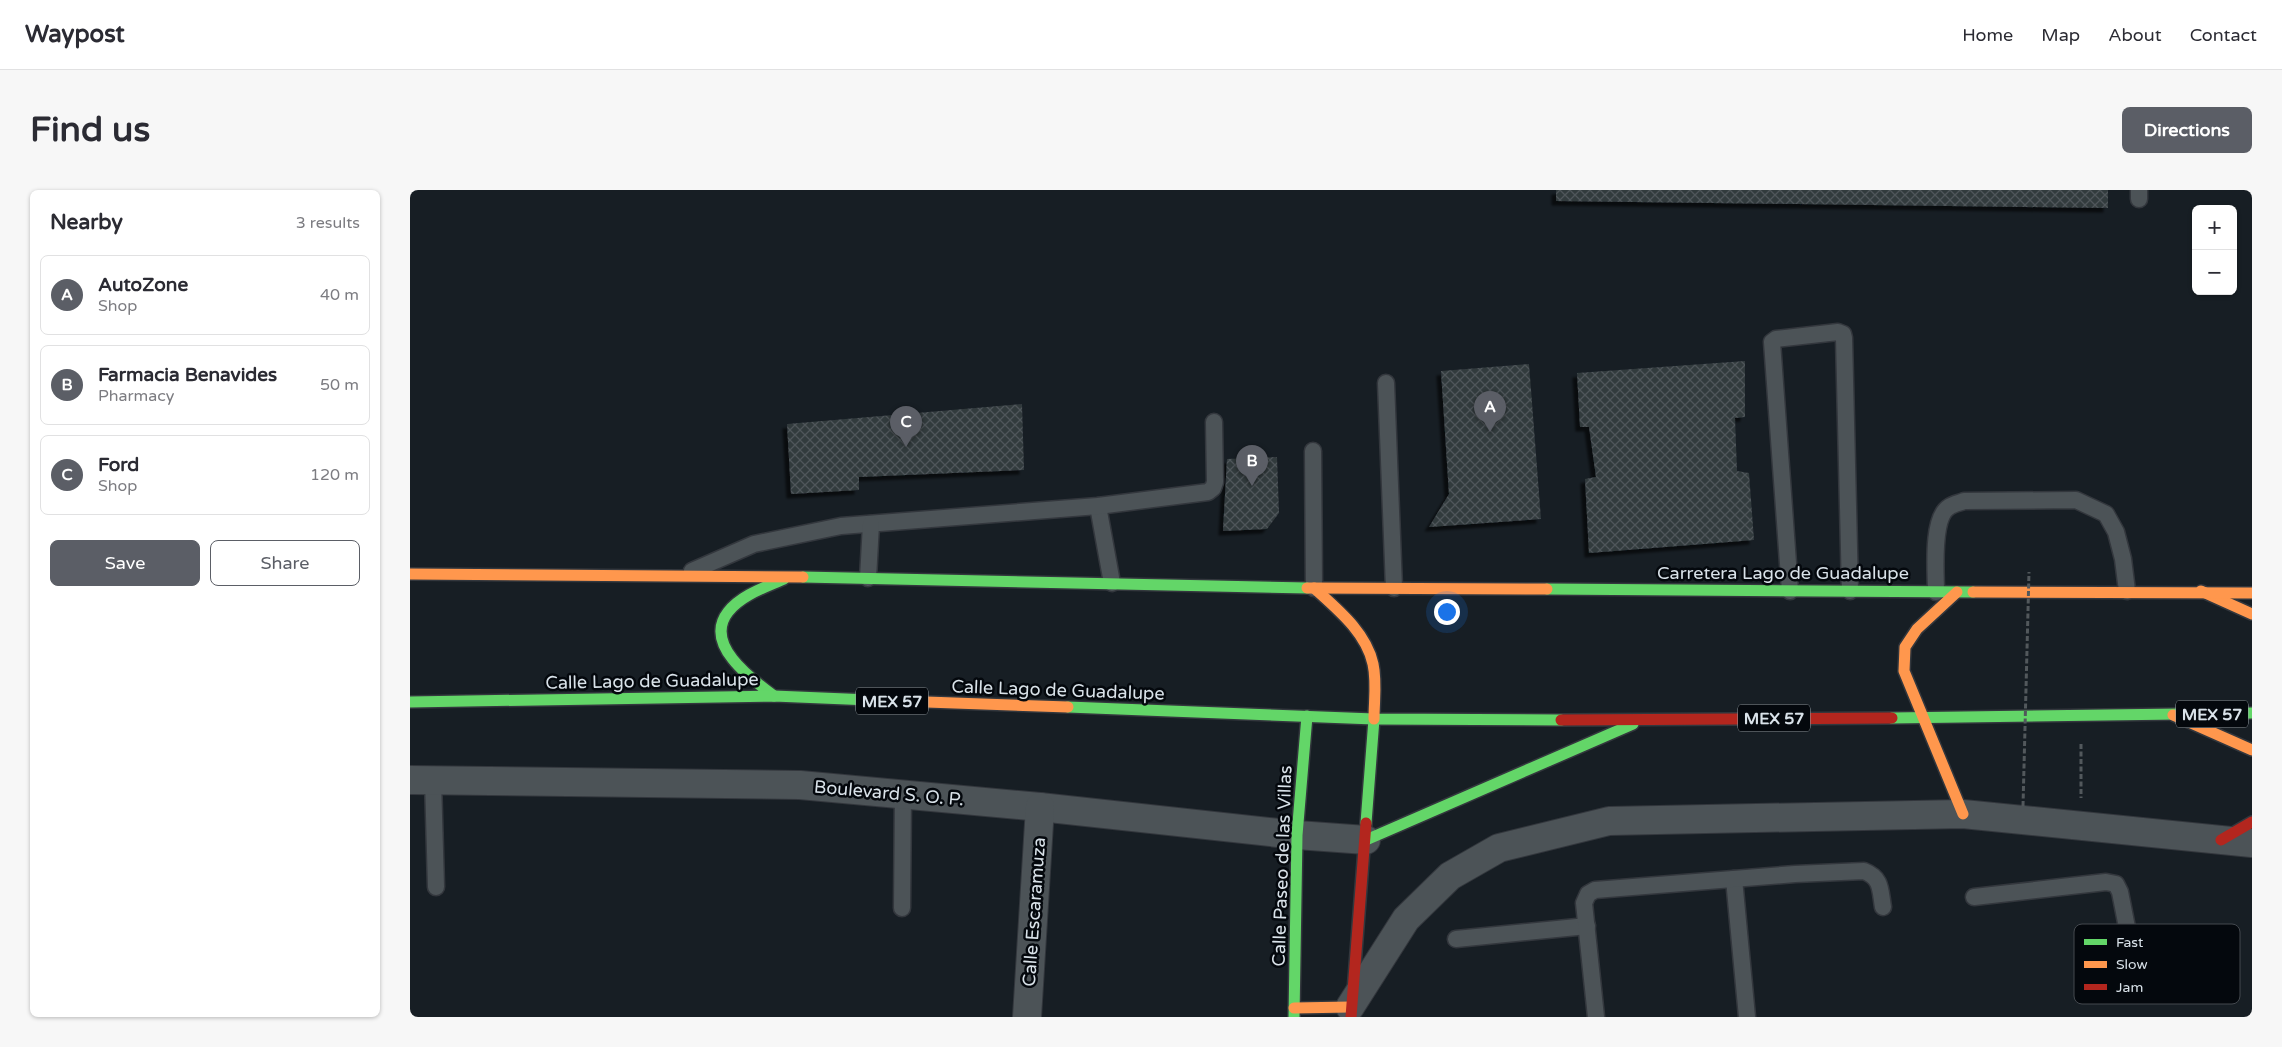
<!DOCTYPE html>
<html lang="en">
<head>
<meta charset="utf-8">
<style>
	:root { --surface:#fff; --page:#f7f7f7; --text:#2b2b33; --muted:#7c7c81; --line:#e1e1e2; --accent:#5b5e66 }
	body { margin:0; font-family:"Varela Round",sans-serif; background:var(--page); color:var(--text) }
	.controls { position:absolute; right:15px; top:15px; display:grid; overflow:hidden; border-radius:8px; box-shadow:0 1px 4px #0004 }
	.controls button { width:45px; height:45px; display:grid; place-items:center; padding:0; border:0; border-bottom:1px solid var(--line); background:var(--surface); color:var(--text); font:25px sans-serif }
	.you { position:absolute; left:1036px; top:421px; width:18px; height:18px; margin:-12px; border:4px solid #fff; border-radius:50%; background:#1a73e8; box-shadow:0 0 0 8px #1a73e833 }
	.badge { display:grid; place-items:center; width:32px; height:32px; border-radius:50%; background:var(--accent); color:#fff; font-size:16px; font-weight:700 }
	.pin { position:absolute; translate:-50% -41px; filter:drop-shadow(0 1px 2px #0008) }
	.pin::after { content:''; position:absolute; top:26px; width:18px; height:15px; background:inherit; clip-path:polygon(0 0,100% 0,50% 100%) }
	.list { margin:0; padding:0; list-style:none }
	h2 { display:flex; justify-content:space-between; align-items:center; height:65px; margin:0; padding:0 20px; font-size:21px }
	h2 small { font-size:16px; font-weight:400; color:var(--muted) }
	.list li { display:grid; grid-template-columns:32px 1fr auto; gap:15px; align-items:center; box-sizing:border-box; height:80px; margin:0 10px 10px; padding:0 10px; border:1px solid var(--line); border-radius:8px }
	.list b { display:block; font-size:19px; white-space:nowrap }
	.list p { margin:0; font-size:16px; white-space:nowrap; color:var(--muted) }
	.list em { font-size:16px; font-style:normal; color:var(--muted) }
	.actions { display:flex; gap:10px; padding:15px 20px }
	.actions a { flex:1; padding:11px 0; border:1px solid var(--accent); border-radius:8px; text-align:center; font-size:18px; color:var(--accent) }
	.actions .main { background:var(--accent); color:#fff }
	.map { position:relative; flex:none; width:1842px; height:827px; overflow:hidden; border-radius:8px }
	header { display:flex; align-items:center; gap:30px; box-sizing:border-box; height:70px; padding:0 25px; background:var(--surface); border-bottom:1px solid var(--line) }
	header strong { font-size:24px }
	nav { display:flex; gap:28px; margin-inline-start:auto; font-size:18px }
	.intro { display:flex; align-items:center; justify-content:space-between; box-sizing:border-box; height:120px; padding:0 30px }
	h1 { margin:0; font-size:35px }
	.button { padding:12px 22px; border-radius:8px; background:var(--accent); color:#fff; font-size:18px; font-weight:700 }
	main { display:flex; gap:30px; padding:0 30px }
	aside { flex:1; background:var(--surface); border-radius:8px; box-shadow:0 1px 4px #0004 }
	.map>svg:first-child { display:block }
</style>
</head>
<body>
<header>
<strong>Waypost</strong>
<nav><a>Home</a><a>Map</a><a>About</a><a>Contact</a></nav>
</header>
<div class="intro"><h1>Find us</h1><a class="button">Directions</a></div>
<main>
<aside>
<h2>Nearby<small>3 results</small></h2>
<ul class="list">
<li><span class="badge">A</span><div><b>AutoZone</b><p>Shop</p></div><em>40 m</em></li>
<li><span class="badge">B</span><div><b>Farmacia Benavides</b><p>Pharmacy</p></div><em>50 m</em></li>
<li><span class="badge">C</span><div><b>Ford</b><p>Shop</p></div><em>120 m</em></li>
</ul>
<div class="actions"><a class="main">Save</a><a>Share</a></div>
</aside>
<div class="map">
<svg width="1842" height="827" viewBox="0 0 1842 827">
	<defs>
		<pattern id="building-cross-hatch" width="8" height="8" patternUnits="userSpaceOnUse" patternTransform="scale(1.25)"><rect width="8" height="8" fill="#323a3e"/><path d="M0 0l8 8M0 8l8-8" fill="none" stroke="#4f565a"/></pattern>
		<filter id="shadow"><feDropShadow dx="-4.5" dy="4.5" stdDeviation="1" flood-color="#0009"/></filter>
	</defs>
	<rect width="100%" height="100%" fill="#171e24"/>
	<g fill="url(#building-cross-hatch)" filter="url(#shadow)">
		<polygon points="1146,0 1698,0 1698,18 1146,11"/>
		<polygon points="1335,171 1335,227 1325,228 1327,281 1339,283 1344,350 1179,363 1175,289 1186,287 1179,237 1170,237 1167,183"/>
		<polygon points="1119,174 1131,329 1019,337 1039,304 1031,181"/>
		<polygon points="612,214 614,280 449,287 449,300 381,304 377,234"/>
		<polygon points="867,267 869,323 857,339 813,341 817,269"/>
	</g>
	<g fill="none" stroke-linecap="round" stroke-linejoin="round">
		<defs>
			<g id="lane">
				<polyline points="1729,0 1729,9"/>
				<polyline points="976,193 984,398"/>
				<polyline points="903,261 904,398"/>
				<polyline points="688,316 702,393"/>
				<polyline points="282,381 344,354 431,336 688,316 798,302 803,298 805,292 804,232"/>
				<polyline points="458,388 461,334"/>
				<polyline points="1380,401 1362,152 1366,149 1428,142 1433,144 1434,148 1440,401"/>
				<path d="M 1526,402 C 1526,383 1521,328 1539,317 C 1543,314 1549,313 1554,311 L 1666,310 L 1696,324 L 1706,342 L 1713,369 L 1717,401"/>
				<polyline points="23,590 26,697"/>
				<polyline points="1324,689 1337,827"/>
				<polyline points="1564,707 1696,692 1706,694 1710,702 1724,773 1819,752"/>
				<polyline points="492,718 493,603"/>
				<polyline points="1046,749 1177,736"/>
				<path d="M 1186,827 L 1174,713 L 1178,704 L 1185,700 L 1385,684 L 1454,681 C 1472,688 1470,700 1473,717"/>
			</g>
			<g id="street">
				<polyline points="0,590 390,595 630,617 887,645 956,650"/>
				<polyline points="940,817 996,729 1040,686 1089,658 1199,631 1553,624 1842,653"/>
				<polyline points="617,827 630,617"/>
			</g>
			<g id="fast">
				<polyline points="393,387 897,398"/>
				<polyline points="1137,399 1563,402"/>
				<path d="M 364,506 C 341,489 293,454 318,422 C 331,405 356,397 374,389"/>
				<polyline points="0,512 364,506 460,510"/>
				<polyline points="658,517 964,529 1151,530"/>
				<polyline points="1482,528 1842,523"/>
				<polyline points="956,633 964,529"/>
				<polyline points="956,650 1223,534"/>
				<polyline points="884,827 887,645 897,526"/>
			</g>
			<g id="slow">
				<polyline points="0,384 393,387"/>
				<polyline points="897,398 1137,399"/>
				<path d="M 904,398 C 927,419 956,442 963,474 C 967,492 964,511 964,529"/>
				<polyline points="1791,401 1842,424"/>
				<polyline points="1547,402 1507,439 1495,457 1494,481 1553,624"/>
				<polyline points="1563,402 1842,403"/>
				<polyline points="460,510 658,517"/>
				<polyline points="1763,525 1842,560"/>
				<polyline points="884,818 940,817"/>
			</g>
			<g id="jam">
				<polyline points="1151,530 1482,528"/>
				<polyline points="1811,650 1842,632"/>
				<polyline points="941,827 956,633"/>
			</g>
		</defs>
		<use href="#lane" stroke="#33373d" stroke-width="19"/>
		<use href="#street" stroke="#33373d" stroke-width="30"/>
		<use href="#fast" stroke="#33373d" stroke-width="14"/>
		<use href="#slow" stroke="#33373d" stroke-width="14"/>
		<use href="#jam" stroke="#33373d" stroke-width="14"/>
		<polyline stroke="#52585c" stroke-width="3" stroke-dasharray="5 2.5" stroke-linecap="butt" points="1671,554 1671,608"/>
		<use href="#lane" stroke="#4c5357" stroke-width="16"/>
		<use href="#street" stroke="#4c5357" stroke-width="28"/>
		<use href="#fast" stroke="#63d668" stroke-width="11"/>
		<use href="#slow" stroke="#ff974d" stroke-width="11"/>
		<use href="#jam" stroke="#b3261e" stroke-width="11"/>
		<polyline stroke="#52585c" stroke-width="3" stroke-dasharray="5 2.5" stroke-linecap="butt" points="1613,616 1619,382"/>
	</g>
	<g text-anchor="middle" stroke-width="5" stroke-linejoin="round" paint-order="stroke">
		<g fill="#04080d" stroke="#99a1a7" stroke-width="1">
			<rect x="446" y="497.5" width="72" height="27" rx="4"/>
			<rect x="1766" y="510.5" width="72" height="27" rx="4"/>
			<rect x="1328" y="514.5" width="72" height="27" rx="4"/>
		</g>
		<g font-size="16" font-weight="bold" fill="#d9e2e9">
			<text x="482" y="517">MEX 57</text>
			<text x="1802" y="530">MEX 57</text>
			<text x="1364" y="534">MEX 57</text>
		</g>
		<g font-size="18" fill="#d9e2e9" stroke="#04080d">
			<text x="1373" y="389">Carretera Lago de Guadalupe</text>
			<text transform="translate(242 491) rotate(-1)" y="6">Calle Lago de Guadalupe</text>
			<text transform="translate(648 500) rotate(2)" y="6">Calle Lago de Guadalupe</text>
			<text transform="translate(479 603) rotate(5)" y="6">Boulevard S. O. P.</text>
			<text transform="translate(872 676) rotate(-88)" y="6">Calle Paseo de las Villas</text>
			<text transform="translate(624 722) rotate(-86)" y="6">Calle Escaramuza</text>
		</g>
	</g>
	<rect x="1664" y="734" width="166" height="80" rx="8" fill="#04080d" stroke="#44494f" stroke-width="1"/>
	<rect x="1674" y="749" width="23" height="6" fill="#63d668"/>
	<rect x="1674" y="771" width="23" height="7" fill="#ff974d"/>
	<rect x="1674" y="794" width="23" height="6" fill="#b3261e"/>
	<g font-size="14" fill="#d9e2e9">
		<text x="1706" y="757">Fast</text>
		<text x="1706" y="779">Slow</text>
		<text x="1706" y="802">Jam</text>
	</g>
</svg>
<div class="controls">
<button>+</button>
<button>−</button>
</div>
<div class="you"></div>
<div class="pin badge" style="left:1080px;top:242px">A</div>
<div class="pin badge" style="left:842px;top:296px">B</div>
<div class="pin badge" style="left:496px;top:257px">C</div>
</div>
</main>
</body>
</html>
